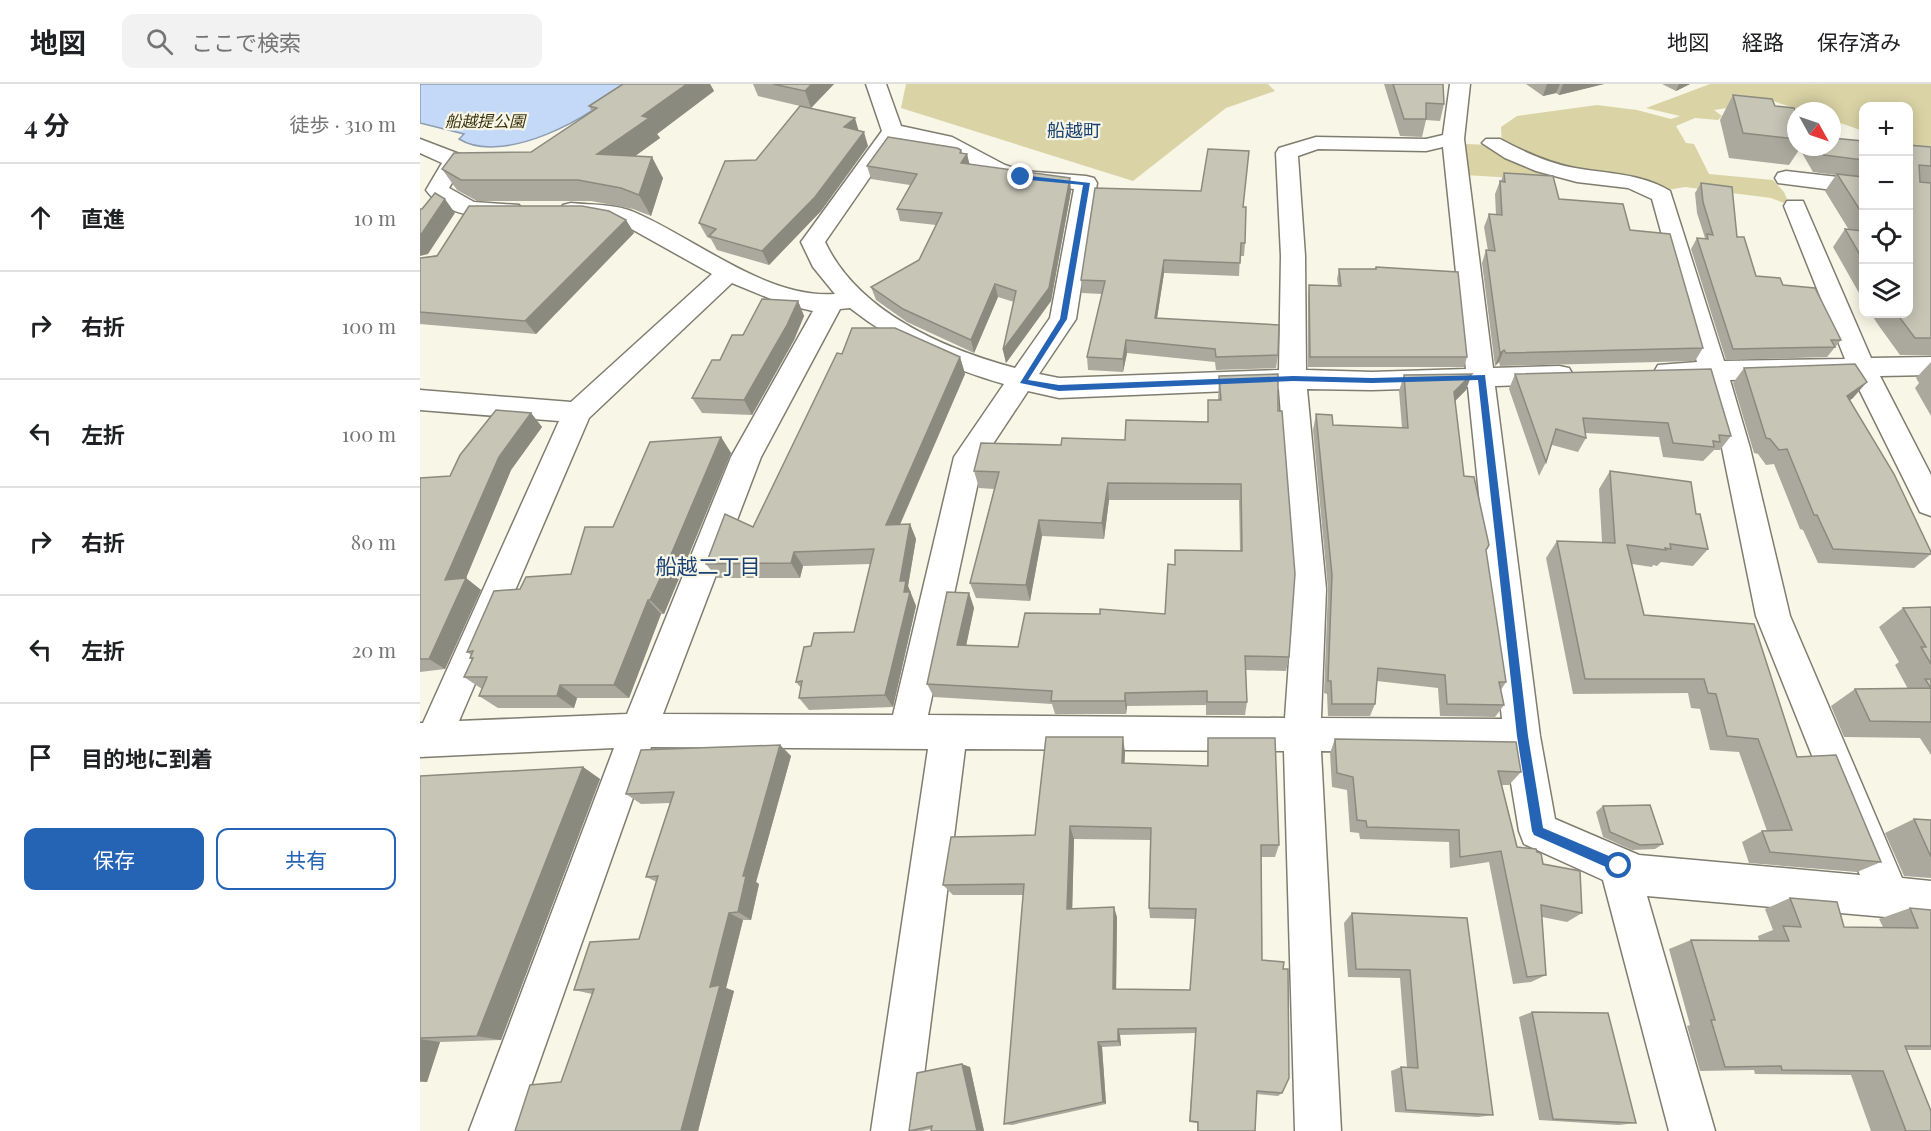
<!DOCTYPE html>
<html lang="ja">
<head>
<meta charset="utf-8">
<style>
	:root { --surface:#fff; --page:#f2f2f2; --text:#202124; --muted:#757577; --line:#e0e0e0; --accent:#2563b5 }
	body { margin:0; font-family:"Playfair Display","Noto Sans JP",serif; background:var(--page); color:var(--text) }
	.controls { position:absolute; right:18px; top:18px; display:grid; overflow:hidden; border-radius:12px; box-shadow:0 3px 15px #0003 }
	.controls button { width:54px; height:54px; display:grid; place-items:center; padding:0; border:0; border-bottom:2px solid var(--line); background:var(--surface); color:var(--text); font:30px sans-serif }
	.compass { position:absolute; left:1367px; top:18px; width:54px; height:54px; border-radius:50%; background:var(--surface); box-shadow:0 3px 15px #0003; rotate:130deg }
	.stop { position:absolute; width:18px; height:18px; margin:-14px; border:4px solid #2563b5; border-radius:50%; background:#fff }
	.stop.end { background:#2563b5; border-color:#fff; box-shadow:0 2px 6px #0008 }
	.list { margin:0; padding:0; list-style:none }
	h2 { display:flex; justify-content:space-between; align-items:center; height:78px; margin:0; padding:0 24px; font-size:26px }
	h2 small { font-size:20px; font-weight:400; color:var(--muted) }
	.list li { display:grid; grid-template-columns:39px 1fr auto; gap:18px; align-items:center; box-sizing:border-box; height:108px; padding:0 24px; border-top:2px solid var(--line) }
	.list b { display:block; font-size:22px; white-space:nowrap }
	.list em { font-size:20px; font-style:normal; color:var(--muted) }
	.actions { display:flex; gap:12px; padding:18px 24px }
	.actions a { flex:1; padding:14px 0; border:2px solid var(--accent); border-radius:12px; text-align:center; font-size:21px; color:var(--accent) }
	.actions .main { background:var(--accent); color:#fff }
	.icon { flex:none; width:33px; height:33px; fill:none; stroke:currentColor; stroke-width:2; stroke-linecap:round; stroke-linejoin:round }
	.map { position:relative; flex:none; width:1511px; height:1047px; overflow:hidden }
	header { display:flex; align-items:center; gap:36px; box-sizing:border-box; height:84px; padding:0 30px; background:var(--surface); border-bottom:2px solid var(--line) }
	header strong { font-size:28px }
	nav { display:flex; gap:33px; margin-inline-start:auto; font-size:21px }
	.search { width:420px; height:54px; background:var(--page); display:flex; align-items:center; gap:15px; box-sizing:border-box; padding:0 21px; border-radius:12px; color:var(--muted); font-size:22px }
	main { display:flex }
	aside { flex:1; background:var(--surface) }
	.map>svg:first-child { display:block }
</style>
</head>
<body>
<header>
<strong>地図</strong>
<div class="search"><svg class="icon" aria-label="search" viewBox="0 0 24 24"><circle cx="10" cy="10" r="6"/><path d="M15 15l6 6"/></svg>ここで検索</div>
<nav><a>地図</a><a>経路</a><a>保存済み</a></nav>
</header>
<main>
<aside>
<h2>4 分<small>徒歩 · 310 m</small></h2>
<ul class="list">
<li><svg class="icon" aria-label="ahead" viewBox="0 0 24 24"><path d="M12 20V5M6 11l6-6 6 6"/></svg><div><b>直進</b></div><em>10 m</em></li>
<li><svg class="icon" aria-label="right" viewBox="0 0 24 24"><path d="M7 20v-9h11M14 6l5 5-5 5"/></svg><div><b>右折</b></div><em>100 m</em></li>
<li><svg class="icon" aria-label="left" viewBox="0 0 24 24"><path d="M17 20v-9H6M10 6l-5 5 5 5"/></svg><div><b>左折</b></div><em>100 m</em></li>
<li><svg class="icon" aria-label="right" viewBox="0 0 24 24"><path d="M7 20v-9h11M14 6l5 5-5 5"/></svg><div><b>右折</b></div><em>80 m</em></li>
<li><svg class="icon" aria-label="left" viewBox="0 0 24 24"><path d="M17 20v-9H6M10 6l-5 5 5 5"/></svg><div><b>左折</b></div><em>20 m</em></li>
<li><svg class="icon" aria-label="arrive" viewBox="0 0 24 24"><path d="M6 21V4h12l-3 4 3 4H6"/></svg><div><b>目的地に到着</b></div></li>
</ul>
<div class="actions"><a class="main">保存</a><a>共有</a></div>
</aside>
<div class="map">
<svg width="1511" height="1047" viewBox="0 0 1511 1047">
	<rect width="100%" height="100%" fill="#f8f6e6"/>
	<g fill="#dad3a6">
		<polygon points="486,0 848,0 855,7 806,24 713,97 481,24"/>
		<polygon points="1290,0 1511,0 1511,63 1489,61 1488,22 1444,22 1443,47 1412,36 1412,27 1383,27 1353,17 1294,26 1302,32 1298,36 1275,34 1256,42 1266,59 1274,60 1289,90 1353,96 1364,108 1367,115 1364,119 1351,114 1265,103 1247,106 1153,89 1082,61 1081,43 1097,32 1177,21 1217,26 1251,35 1260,32 1226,24"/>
		<polygon points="1046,60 1069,61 1127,86 1128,96 1045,91"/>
	</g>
	<path fill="#c4d9f8" stroke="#8d9cb0" stroke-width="1.5" d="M 0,0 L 205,0 C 174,34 82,82 39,55 L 44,50 L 0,39 Z"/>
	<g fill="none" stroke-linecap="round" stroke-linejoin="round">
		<defs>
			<g id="minor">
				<path d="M 446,0 L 466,0 L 481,42 L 532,53 L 585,81 L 603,87 L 666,92 L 674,94 L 677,99 L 656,235 L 619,290 L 639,294 L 859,286 L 861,172 L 856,69 L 859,64 L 896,53 L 1006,55 L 1023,51 L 1030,0 L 1050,0 L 1044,55 L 1073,284 L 1139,282 L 1149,284 L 1153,291 L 1149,298 L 1139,300 L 1075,302 L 1120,652 L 1135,735 L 1219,771 L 1440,791 L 1336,532 L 1302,364 L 1283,296 L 1248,297 L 1238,295 L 1234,288 L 1238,281 L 1277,278 L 1232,115 L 1208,104 L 1157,98 L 1116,87 L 1085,74 L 1062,59 L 1066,55 L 1080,55 C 1104,68 1128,79 1155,84 C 1188,90 1220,89 1250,107 L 1304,277 L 1425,275 L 1364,122 L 1367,117 L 1383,117 L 1451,274 L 1511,273 L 1511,291 L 1460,292 L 1511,391 L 1511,432 L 1500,428 L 1433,293 L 1310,296 L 1330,364 L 1370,532 L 1482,794 L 1511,797 L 1511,837 L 1227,812 L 1295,1047 L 1249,1047 L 1183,796 L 1104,760 L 1099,747 L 1086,669 L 901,667 L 921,1047 L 875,1047 L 864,667 L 545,665 L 497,1047 L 451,1047 L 508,665 L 231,663 L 95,1047 L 49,1047 L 194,664 L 0,673 L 0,639 L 3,639 L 139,337 L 0,326 L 0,306 L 151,318 L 292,190 L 199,138 L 143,131 L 140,126 L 143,121 L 151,119 C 171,121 196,120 214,128 C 275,154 346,215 415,210 L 393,183 L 381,158 L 462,47 ZM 477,54 L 519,62 L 569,91 L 593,98 L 654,105 L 630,234 L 595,284 C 524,265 438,228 405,158 ZM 1023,63 L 1046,285 L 952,288 L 886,286 L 885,172 L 878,72 L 898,65 L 1006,67 ZM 312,199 L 363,220 L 393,227 L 311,373 L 207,630 L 39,637 L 169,334 ZM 430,224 C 476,260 528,284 584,300 L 534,373 L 473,631 L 243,630 L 341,373 L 420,225 ZM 1048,303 L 1082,635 L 901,634 L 906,505 L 887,305 L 952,306 ZM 859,305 L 874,505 L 865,634 L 508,631 L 563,375 L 608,307 L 639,314 Z"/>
				<path d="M 0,55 L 42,71 L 45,76 L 29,104 L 54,118 L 99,121 L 102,126 L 99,131 C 70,138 24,132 6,106 L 22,79 L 0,69 Z"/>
				<polygon points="1366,87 1444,96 1444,110 1358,99 1355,94 1358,89"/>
			</g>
		</defs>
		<use href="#minor" stroke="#7f7d6f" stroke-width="3"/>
		<use href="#minor" fill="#fff" fill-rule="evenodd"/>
	</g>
	<g fill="#aba99d" fill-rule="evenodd">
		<polygon points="203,0 290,0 294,7 237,50 240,54 215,72 243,94 231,132 213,125 171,117 57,117 37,106 22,85 111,68 172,28 169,22"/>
		<polygon points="333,0 414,0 391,24 439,47 448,62 401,127 349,181 297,166 291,155 287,153 279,139 336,76 380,22 338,12"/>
		<polygon points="964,0 1023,0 1024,20 1020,37 1006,36 1002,53 980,52"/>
		<polygon points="1106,0 1184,0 1139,11 1136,9 1123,12"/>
		<polygon points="1242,0 1270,0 1256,7"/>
		<polygon points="1313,11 1376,29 1376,63 1381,63 1369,81 1309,74 1300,36"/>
		<polygon points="1443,57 1443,216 1413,163 1425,145 1429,146 1405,107 1416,91 1393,88 1382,69 1386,63 1412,63"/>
		<polygon points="1488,61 1511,63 1511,271 1480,271 1459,242 1451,230 1488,230"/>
		<polygon points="541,66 542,69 547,70 549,80 651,107 631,217 586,279 583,266 594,218 578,213 554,269 487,238 456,216 451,203 499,176 516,141 480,137 477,125 490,101 451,95 447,82"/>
		<polygon points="829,67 823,123 825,159 824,172 820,172 819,192 744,189 737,234 858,271 856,284 796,286 795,278 707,269 703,288 668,286 667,273 682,210 662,209 661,196 781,107"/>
		<polygon points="1084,89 1139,115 1210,146 1283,264 1275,277 1080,282 1079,278 1075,282 1062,179 1066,166 1068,167 1064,143 1069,130 1076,131 1075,110 1080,97 1081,97"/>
		<polygon points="1281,99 1317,153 1336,192 1363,201 1421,256 1407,273 1306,276 1271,165 1277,154 1284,155 1285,154 1277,129 1275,109"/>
		<polygon points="206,136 214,149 116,250 0,240 0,174"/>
		<polygon points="956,183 1047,273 1044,283 888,283 888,211 889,201 918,202 917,195 919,185 955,185"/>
		<polygon points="378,217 384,232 374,256 332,331 282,329 272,314 323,251"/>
		<polygon points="540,273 545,290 480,441 490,440 496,455 488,502 496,522 473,623 389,626 379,614 381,604 376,598 391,562 434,548 450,480 383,482 380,494 297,494 286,480 333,443"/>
		<polygon points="1511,278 1511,332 1495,304 1499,299 1496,294"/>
		<polygon points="1324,284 1433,314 1430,316 1511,470 1494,484 1398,479 1383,446 1380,445 1354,380 1346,381 1338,370 1334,369 1313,299"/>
		<polygon points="1095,290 1311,352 1300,366 1294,366 1283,377 1243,373 1239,353 1165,349 1166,354 1158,368 1132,361 1126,378 1119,392 1089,305"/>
		<polygon points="984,291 1046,306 1035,317 1044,392 1069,461 1066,467 1086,598 1081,606 1084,621 1075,633 1020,632 1018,604 957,597 955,620 950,632 908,632 907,610 904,609 908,505 893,346 896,330 913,341 982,344 979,307"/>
		<polygon points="799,292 858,327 869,573 866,587 826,586 827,618 825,631 786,631 786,621 707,622 706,630 635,630 632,620 514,613 507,600 549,509 554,524 546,562 598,563 680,530 745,530 755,481 820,467 819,416 689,416 684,455 622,452 610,517 556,514 550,499 574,405 559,404 554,387 641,361 705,356 787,338 798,316"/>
		<polygon points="111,329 122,343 91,386 46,494 61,506 25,585 0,588 0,394 30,392"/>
		<polygon points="301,353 311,369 259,495 244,530 241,530 209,614 157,614 154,624 78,624 59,612 62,605 44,593 52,576 50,574 51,571 47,568 100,505 151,490 193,443"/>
		<polygon points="1190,387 1276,430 1288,465 1273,482 1241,478 1237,482 1233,481 1232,483 1212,480 1224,531 1377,673 1461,778 1437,788 1329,779 1322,758 1342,747 1347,747 1319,668 1290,666 1280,625 1271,624 1268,609 1153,610 1126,474 1137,457 1182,458 1179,405"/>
		<polygon points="1511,523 1511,671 1500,654 1424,653 1411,622 1435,605 1488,605 1475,581 1479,578 1459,543 1483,524"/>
		<path d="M 788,654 L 859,761 L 855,773 L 841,773 L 842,876 L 862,1009 L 858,1012 L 837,1010 L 835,1047 L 777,1047 L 777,1039 L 769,1038 L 776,949 L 700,951 L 701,962 L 682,963 L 686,1020 L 592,1041 L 584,1040 L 603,811 L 533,811 L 523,801 L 615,751 L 705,668 L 704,679 L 787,682 ZM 654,755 L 730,756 L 729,824 L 730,834 L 775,835 L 770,906 L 696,905 L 697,833 L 652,824 Z"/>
		<polygon points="915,655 1101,688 1089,701 1082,701 1097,763 1117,768 1123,780 1162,829 1147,838 1122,833 1126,891 1111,898 1093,900 1069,778 1030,784 1029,758 940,755 939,749 930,748 927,706 912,703 910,669"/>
		<polygon points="360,661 371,672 336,798 339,800 331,836 323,836 306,904 314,907 278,1047 95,1047 141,998 172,910 154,906 219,855 237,798 226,793 250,719 221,720 206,710"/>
		<polygon points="163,683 180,695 81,956 20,958 7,998 0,998 0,692"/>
		<polygon points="1183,722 1243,760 1235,765 1212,766 1183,753 1176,728"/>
		<polygon points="1494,735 1511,736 1511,794 1484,792 1465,749"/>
		<polygon points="1370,814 1424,843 1463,843 1459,835 1490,824 1511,826 1511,966 1486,966 1511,1047 1451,1047 1431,991 1335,990 1334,986 1280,987 1267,942 1270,941 1249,865 1271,856 1339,857 1338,852 1353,846 1345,825"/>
		<polygon points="932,829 1047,834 1073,1031 1058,1033 975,1028 971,987 981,983 987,983 980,894 928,893 924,839"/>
		<polygon points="1112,928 1216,1039 1199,1041 1119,1036 1099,933"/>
		<polygon points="550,983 564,1047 511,1047 511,1045 502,1047 489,1047"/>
	</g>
	<g fill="#8b8a7f">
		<polygon points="267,0 290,0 294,7 237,50 240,54 189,91 177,70 222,32"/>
		<polygon points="392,0 414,0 391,24 385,7"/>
		<polygon points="1127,0 1140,0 1136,9 1123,12"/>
		<polygon points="1143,0 1184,0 1139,11"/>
		<polygon points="1259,0 1270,0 1256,7"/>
		<polygon points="435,34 439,48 424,43"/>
		<polygon points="444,48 448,62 401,127 349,181 342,167"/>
		<polygon points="541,66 543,75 547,70 550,82 543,91 540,69"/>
		<polygon points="232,73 243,94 231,132 219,111"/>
		<polygon points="650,94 651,107 631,217 586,279 583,266"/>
		<polygon points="25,115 35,129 8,170 0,172 0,152"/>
		<polygon points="206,136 214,149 116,250 105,237"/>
		<polygon points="744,176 744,189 735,247 735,234"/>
		<polygon points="575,200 578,213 554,269 551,256"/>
		<polygon points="378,217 384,232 374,256 332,331 324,316"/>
		<polygon points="706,256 707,269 703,288 703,275"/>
		<polygon points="1084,266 1079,278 1075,282 1080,269"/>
		<polygon points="540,273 545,290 473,456 466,441"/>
		<polygon points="1052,290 1046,306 1028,324 1034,308"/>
		<polygon points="1447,298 1433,314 1414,327 1427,312"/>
		<polygon points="111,329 122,343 91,386 41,506 46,494 61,506 25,585 9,575 25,496 79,373"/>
		<polygon points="301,353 311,369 244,530 230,516"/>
		<polygon points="688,399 689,416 684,455 682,439"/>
		<polygon points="619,436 622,452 610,517 606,501"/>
		<polygon points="490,440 496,455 488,502 496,522 473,623 465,611 480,497"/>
		<polygon points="374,468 383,482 380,494 371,479"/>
		<polygon points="549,509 554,524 543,576 537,561"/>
		<polygon points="228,516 241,530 209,614 194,601"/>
		<polygon points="140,601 157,614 154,624 137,612"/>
		<polygon points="705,609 707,622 706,630 705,617"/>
		<polygon points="703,653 705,668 704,693 702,679"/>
		<polygon points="360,661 371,672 336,798 339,800 331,836 318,828 323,792"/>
		<polygon points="163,683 180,695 81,956 57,952"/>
		<polygon points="650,742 654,755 652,835 647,825"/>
		<polygon points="694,823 697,833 696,912 693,905"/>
		<polygon points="309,829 323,836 306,904 314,907 278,1047 261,1047 290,903"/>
		<polygon points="698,945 700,951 701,962 698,957"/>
		<polygon points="0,955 20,958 7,998 0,997"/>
		<polygon points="678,958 682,963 686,1020 683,1018"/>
		<polygon points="542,980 550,983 564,1047 557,1047"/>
	</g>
	<g fill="#c7c5b6" stroke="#8b8a7f" stroke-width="1.5" fill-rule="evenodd">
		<polygon points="203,0 267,0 222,32 229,34 177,70 232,73 219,111 201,104 158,96 41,96 22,85 34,69 111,68 177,24 169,22"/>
		<polygon points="353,0 392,0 385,7"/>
		<polygon points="973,0 1023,0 1024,20 1006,19 1006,35 984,35"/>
		<polygon points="1313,11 1352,15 1355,22 1374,24 1376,29 1376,55 1323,49"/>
		<polygon points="380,22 435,34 424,43 444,48 395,113 342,167 289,152 296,145 279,139 305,77 336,76"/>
		<polygon points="468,53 537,64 541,66 540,69 547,70 541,79 650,94 629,204 583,266 596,207 575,200 551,256 483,225 451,203 499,176 522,129 477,125 497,90 447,82"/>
		<polygon points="1412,54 1443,57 1443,76 1404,71 1399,63 1412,63"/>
		<polygon points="1488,61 1511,63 1511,82 1499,81 1500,98 1511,99 1511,254 1495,254 1477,230 1488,230"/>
		<polygon points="788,65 829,67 823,123 826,123 825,159 821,159 820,179 744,176 735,234 859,241 858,271 796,273 795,265 706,256 703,275 667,273 685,197 661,196 675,104 781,107"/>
		<polygon points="1084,89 1133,92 1139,115 1203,120 1210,146 1250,150 1283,264 1086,269 1084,266 1080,269 1066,166 1075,167 1069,130 1082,131 1080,97 1085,98"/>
		<polygon points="1417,90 1443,93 1443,131"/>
		<polygon points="1281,99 1312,103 1317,153 1324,153 1336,192 1360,194 1363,201 1395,204 1421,256 1411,256 1415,263 1313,265 1277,154 1288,155 1287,150 1293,151 1283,118"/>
		<polygon points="15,109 25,115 0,152 0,125 2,125"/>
		<polygon points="49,122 162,122 189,127 206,136 105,237 0,228 0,174 17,172"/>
		<polygon points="1425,145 1443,147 1443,176"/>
		<polygon points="956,183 1038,188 1047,273 890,273 889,201 921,202 919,185 956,185"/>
		<polygon points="342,215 378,217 367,241 324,316 272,314 292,276 300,276 312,251 323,251"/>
		<polygon points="432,244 475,244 540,273 466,441 490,440 480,497 486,497 484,508 490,508 465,611 379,614 382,597 376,598 384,563 391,562 394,549 434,548 454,465 374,468 371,479 286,480 305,430 333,443 417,269 422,270"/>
		<polygon points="1435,280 1447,298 1427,312 1474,390 1511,468 1511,470 1413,465 1397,431 1394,431 1367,365 1359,366 1350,355 1346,354 1324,284"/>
		<polygon points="1291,285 1311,352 1299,351 1300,358 1293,357 1294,363 1253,359 1248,339 1163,334 1166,354 1136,345 1126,378 1095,290"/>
		<polygon points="858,290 858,327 862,327 875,490 869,573 825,572 827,618 787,618 787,607 705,609 705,617 631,617 632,607 507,600 527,508 549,509 537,561 598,563 605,529 680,530 680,525 745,530 748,480 755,481 755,466 822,467 821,400 688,399 682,439 619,436 606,501 550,499 579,388 554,387 561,359 641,361 642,354 705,356 706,336 788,338 788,316 801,316 799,292"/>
		<polygon points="1052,290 1034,308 1044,392 1054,393 1069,461 1066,466 1086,598 1079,598 1084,621 1027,620 1025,591 958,584 955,620 912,620 911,597 908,597 912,491 896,330 912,331 913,341 988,344 984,291"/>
		<polygon points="76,326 111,329 79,373 25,496 46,494 9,575 0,575 0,394 30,392 40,371"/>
		<polygon points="301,353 247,480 230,516 228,516 194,601 140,601 137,612 59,612 67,593 44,593 53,574 50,574 53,567 47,568 74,507 100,505 106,493 151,490 165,443 193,443 230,358"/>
		<polygon points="1190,387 1271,398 1276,430 1280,430 1288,465 1250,460 1251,465 1245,464 1246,466 1207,461 1224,531 1334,540 1377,673 1416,671 1461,778 1350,768 1342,747 1372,746 1338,655 1307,652 1296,610 1288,609 1284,595 1165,595 1137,457 1195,459"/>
		<polygon points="1511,523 1511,580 1501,563 1506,563 1483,524"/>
		<polygon points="1505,595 1511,595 1511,638 1450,637 1435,605 1511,604"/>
		<path d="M 626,653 L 703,653 L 702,679 L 788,682 L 788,654 L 855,654 L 859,761 L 841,761 L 842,876 L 864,878 L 863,885 L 868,885 L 869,994 L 862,1009 L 837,1007 L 835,1047 L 778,1047 L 778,1038 L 770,1037 L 776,944 L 698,945 L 698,957 L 678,958 L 683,1018 L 584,1040 L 604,800 L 523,801 L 531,753 L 615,751 ZM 650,742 L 731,744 L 729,824 L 776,825 L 770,906 L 693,905 L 694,823 L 647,825 Z"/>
		<polygon points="915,655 1096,658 1101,688 1078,687 1097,763 1116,765 1117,768 1121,769 1123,780 1160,787 1162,829 1121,821 1126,891 1107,893 1081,767 1040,773 1039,746 947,743 946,737 937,736 933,693 917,689"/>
		<polygon points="360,661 323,792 326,792 318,828 309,829 290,903 300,901 261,1047 95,1047 110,1001 141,998 174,905 154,906 170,858 219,855 238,792 226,793 254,708 206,710 221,666"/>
		<polygon points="163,683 57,952 0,954 0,692"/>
		<polygon points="1230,721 1243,760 1220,761 1190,748 1183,722"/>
		<polygon points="1494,735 1511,736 1511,773"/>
		<polygon points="1370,814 1417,818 1424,843 1498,844 1490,824 1511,826 1511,962 1485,962 1511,1027 1511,1047 1486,1047 1463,987 1362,986 1361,982 1305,983 1291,936 1295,936 1271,856 1369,857 1363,842 1381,843"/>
		<polygon points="932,829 1047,834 1073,1031 986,1026 981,983 998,984 990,886 936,885"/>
		<polygon points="1112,928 1188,929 1216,1039 1133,1035"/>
		<polygon points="542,980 557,1047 511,1047 512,1042 489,1047 497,989"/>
	</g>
	<polygon fill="#2563b5" points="601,91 670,99 647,235 608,296 639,301 873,292 952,294 1065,291 1108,652 1123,744 1203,778 1203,787 1195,787 1114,751 1112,747 1097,652 1058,296 952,299 873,297 639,307 600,299 640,235 663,101 599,95"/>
	<g text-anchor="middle" stroke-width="4.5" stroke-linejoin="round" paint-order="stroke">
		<g font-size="16" font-style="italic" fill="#39330e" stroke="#f8f6e6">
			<text x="65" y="43">船越提公園</text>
		</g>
		<g font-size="18" fill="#194074" stroke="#f8f6e6">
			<text x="654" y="53">船越町</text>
		</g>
		<g font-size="21" fill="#194074" stroke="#f8f6e6">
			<text x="288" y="490">船越二丁目</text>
		</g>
	</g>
</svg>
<div class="controls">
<button>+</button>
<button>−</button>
<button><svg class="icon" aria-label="locate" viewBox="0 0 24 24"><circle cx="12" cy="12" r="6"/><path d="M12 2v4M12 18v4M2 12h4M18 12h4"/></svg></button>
<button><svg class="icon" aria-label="layers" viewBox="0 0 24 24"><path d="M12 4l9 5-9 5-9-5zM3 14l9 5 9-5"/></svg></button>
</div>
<svg class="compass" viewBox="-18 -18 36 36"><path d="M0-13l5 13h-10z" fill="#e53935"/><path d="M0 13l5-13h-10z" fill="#757577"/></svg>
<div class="stop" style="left:1199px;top:782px"></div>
<div class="stop end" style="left:601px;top:93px"></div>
</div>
</main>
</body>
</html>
